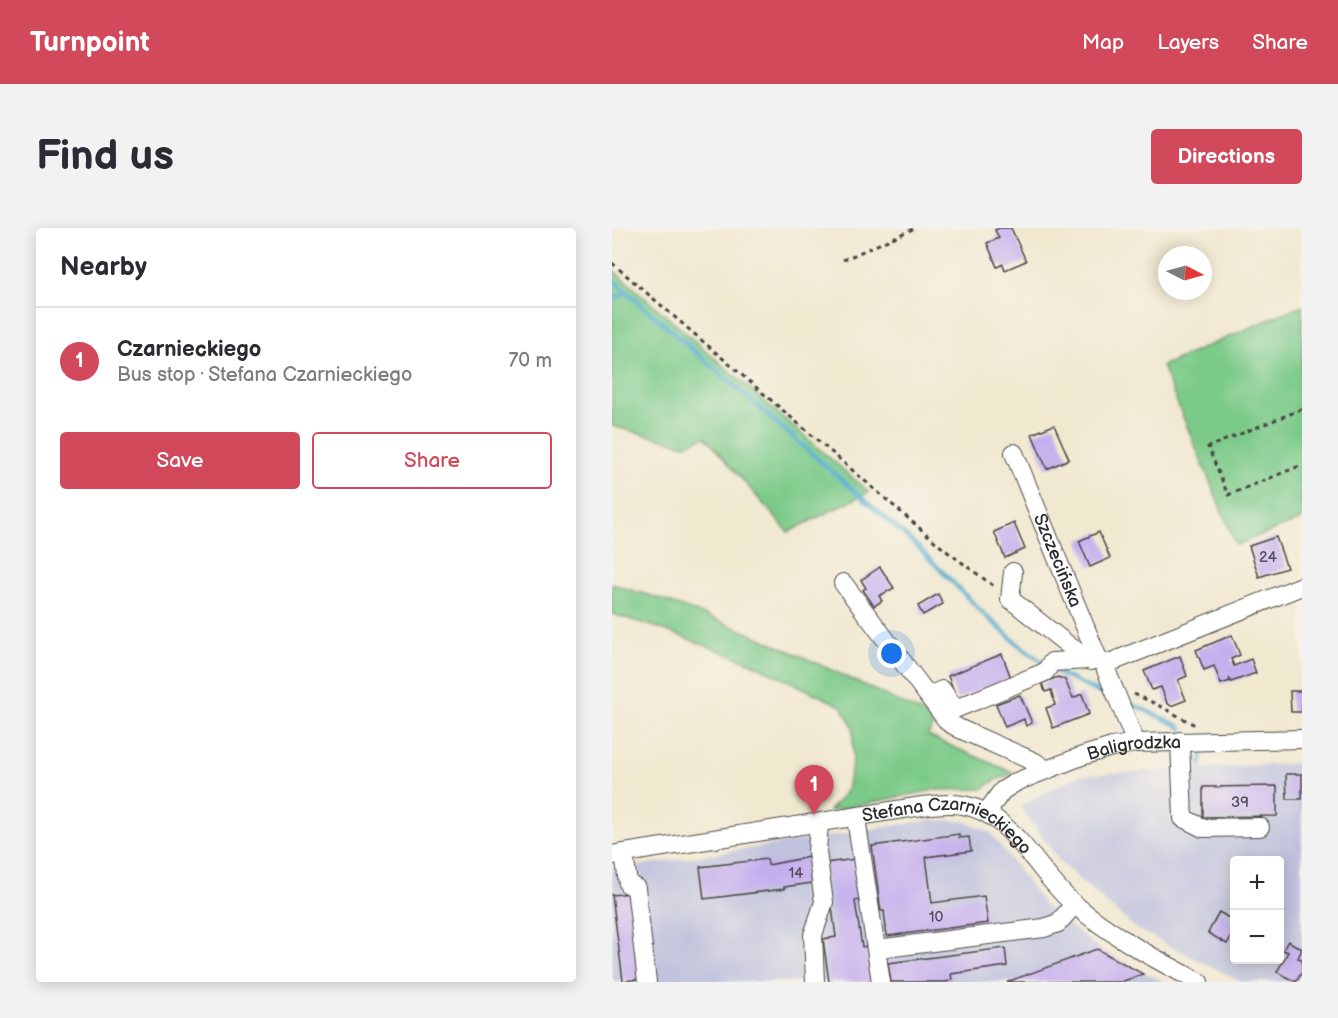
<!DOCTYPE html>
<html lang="en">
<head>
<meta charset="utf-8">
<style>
	:root { --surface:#fff; --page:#f2f2f3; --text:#2b2b33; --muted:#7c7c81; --line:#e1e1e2; --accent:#d1495b }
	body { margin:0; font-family:"Balsamiq Sans",sans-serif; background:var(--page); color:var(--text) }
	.controls { position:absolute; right:18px; bottom:18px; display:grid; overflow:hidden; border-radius:6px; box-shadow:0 3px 15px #0003 }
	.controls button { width:54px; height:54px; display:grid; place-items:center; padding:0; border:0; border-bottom:2px solid var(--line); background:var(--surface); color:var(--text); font:30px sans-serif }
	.compass { position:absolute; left:546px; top:18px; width:54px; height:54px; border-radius:50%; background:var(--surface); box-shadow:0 3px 15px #0003; rotate:96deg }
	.you { position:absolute; left:280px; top:426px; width:21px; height:21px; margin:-15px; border:4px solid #fff; border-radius:50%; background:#1a73e8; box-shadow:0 0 0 9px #1a73e833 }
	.badge { display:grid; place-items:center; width:39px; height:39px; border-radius:50%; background:var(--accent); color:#fff; font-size:20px; font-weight:700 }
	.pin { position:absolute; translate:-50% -50px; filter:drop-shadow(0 2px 3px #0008) }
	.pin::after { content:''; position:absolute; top:32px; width:21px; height:18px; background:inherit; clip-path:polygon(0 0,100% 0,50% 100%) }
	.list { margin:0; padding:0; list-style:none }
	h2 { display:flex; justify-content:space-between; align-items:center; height:78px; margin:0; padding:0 24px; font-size:26px }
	h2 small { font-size:20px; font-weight:400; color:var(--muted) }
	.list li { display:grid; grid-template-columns:39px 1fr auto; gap:18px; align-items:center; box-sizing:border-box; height:108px; padding:0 24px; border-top:2px solid var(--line) }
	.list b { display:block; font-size:22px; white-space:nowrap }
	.list p { margin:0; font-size:20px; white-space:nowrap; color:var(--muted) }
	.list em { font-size:20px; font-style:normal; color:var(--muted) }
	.actions { display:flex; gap:12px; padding:18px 24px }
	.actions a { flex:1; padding:14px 0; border:2px solid var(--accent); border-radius:6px; text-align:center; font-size:21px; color:var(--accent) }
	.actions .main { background:var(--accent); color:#fff }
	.map { position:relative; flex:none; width:690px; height:754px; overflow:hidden; border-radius:6px }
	header { display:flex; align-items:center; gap:36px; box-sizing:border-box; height:84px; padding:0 30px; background:var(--accent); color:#fff }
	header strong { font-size:28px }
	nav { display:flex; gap:33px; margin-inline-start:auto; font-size:21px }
	.intro { display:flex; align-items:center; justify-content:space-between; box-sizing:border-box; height:144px; padding:0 36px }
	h1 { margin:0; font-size:42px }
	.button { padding:15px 27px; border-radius:6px; background:var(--accent); color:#fff; font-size:21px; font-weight:700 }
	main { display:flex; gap:36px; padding:0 36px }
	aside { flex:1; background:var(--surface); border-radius:6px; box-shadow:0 3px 15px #0003 }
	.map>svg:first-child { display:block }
</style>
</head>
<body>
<header>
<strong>Turnpoint</strong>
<nav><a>Map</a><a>Layers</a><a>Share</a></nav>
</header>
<div class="intro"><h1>Find us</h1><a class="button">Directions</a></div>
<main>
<aside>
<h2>Nearby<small></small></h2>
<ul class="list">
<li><span class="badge">1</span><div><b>Czarnieckiego</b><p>Bus stop · Stefana Czarnieckiego</p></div><em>70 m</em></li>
</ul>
<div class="actions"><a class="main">Save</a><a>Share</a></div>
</aside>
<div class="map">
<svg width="690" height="754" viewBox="0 0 690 754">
	<rect width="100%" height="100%" fill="#f7f3e8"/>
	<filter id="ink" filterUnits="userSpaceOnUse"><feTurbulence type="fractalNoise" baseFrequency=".0167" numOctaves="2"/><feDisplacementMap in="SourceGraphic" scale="12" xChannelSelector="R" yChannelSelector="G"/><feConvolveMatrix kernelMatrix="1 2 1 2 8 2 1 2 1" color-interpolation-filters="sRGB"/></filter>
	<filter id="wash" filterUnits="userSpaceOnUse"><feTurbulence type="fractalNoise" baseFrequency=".008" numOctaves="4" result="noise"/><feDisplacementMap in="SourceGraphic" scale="24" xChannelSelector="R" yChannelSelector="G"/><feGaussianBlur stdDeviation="1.35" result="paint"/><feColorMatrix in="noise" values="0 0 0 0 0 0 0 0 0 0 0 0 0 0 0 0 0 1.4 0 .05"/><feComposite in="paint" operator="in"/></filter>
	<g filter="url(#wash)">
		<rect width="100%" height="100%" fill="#f1e8d0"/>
		<g fill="#c0c2dd" fill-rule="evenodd">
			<path d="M 690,535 L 690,754 L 630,754 L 524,701 L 449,635 L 408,578 L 468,547 ZM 622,632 L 668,632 L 668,732 L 622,732 Z"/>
			<polygon points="319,592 352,593 378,604 433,678 493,725 553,754 0,754 0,642"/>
		</g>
		<g fill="#7cca89" stroke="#547a5a" stroke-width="1.5">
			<polygon points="0,41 257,264 176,304 93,209 73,217 0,198"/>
			<polygon points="690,77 690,291 624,317 550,138"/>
			<path d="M 0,356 C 112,388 217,441 323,491 L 316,508 L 402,545 L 384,552 L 370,561 L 322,562 L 217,583 L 235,562 L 241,531 L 241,499 L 229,478 L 137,434 L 47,400 L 0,386 Z"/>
		</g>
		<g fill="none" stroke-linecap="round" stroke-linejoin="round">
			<g stroke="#51abcf" stroke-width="4.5">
				<polyline points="0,51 303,316 373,387 407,417 432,435"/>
				<polyline points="0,72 15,64"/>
				<polyline points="442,443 496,469"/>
				<polyline points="520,476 567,498 570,502"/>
				<polyline points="589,537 590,528"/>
			</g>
		</g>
		<g id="blocks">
			<g fill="#c4afee">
				<polygon points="387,0 399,0 414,33 393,42 391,36 385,39 375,15 387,10 383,2"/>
				<polygon points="442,197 457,231 435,241 420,206"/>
				<polygon points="402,295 413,321 393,330 382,304"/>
				<polygon points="487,304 498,330 478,339 467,313"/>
				<polygon points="664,309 675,340 647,349 637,318"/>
				<polygon points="268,339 282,360 267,368 270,373 262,378 251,362 254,360 249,352"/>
				<polygon points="326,366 331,376 311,387 306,378"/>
				<polygon points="620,407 628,427 619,431 622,438 639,431 644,445 619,454 617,450 618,453 609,456 602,438 592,442 584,422"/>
				<polygon points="390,426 399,450 345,471 336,448"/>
				<polygon points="568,428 575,448 566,452 574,472 559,478 555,475 549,459 540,462 532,443"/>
				<polygon points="446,449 453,452 461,470 470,466 477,486 441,500 434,480 443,477 441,469 439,462 433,464 430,455"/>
				<polygon points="678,463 690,463 690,484 679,484"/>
				<polygon points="408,467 420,495 414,498 412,491 393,499 384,476"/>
				<polygon points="674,546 690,546 690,571 675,571"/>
				<polygon points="665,558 665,588 591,589 591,559"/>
				<polygon points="347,606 347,610 357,609 359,623 314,629 320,675 372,668 376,695 275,708 272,683 269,683 260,618"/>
				<polygon points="197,629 200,655 172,659 172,661 92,671 88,639 155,631 156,637"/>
				<polygon points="243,631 248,672 243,673 250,719 256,718 261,754 217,754 211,711 224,709 214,635"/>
				<polygon points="18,665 29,751 11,753 0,667"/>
				<polygon points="607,684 622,693 622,703 615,716 596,705"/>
				<polygon points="676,713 690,721 686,730 690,732 690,744 684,754 665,744 676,724 671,722"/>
				<polygon points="393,720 395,738 339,746 340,752 334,754 279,754 276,735"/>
				<polygon points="485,721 531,746 509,754 395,754"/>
			</g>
		</g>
	</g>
	<g filter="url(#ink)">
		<use href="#blocks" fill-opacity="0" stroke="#494744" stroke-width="1.5"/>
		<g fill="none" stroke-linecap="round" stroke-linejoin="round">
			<defs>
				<g id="minor">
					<path id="s1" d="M 402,225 L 485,428 L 492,437"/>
					<polyline points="401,344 398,371 460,420 479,433"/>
					<polyline points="231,355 336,494 348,501 423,534 435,542"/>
					<polyline points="317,468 330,462 343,481 433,444 440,434 477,432"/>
					<polyline points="568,513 571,590 591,600 648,599"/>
					<polyline points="524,515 492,437 690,358"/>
					<path id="s2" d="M 374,585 L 390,563 L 404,554 L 470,528 L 500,519 L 524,515 L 690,511"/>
					<polyline points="244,590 269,754"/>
					<polyline points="12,625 16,656 24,660 35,754"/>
					<path id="s3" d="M 0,627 L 310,578 C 319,577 328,576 337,576 C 398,575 422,643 462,676 C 500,708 543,731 587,754"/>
					<polyline points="265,721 432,700 446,695 462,677"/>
					<polyline points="203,754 201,707 212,674 205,624 207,595"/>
				</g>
			</defs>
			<use href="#minor" stroke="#494744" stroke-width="20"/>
			<g stroke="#494744" stroke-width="3" stroke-dasharray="4.5 4.5" stroke-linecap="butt">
				<polyline points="231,32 303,0"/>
				<polyline points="0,35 333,322 383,359"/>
				<polyline points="690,181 596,219 616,267 690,237"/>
				<polyline points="522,466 544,476 583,497"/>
			</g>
			<use href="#minor" stroke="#fff" stroke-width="18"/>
		</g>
	</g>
	<g text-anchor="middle" stroke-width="4.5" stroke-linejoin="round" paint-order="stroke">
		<g font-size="15" fill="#514c5c">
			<text x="656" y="334">24</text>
			<text x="628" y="579">39</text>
			<text x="184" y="650">14</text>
			<text x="324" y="694">10</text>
		</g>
		<g font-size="18" fill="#2b2b2b" stroke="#f7f3e8">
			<text dy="6" stroke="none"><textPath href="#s1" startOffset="116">Szczecińska</textPath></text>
			<text dy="6" stroke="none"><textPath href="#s2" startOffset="168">Baligrodzka</textPath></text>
			<text dy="6" stroke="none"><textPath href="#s3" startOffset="345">Stefana Czarnieckiego</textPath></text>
		</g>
	</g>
</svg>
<div class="controls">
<button>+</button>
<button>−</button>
</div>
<svg class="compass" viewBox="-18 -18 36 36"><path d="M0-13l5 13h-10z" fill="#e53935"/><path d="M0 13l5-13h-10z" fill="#7c7c81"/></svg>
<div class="you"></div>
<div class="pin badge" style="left:202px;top:587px">1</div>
</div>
</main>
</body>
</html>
